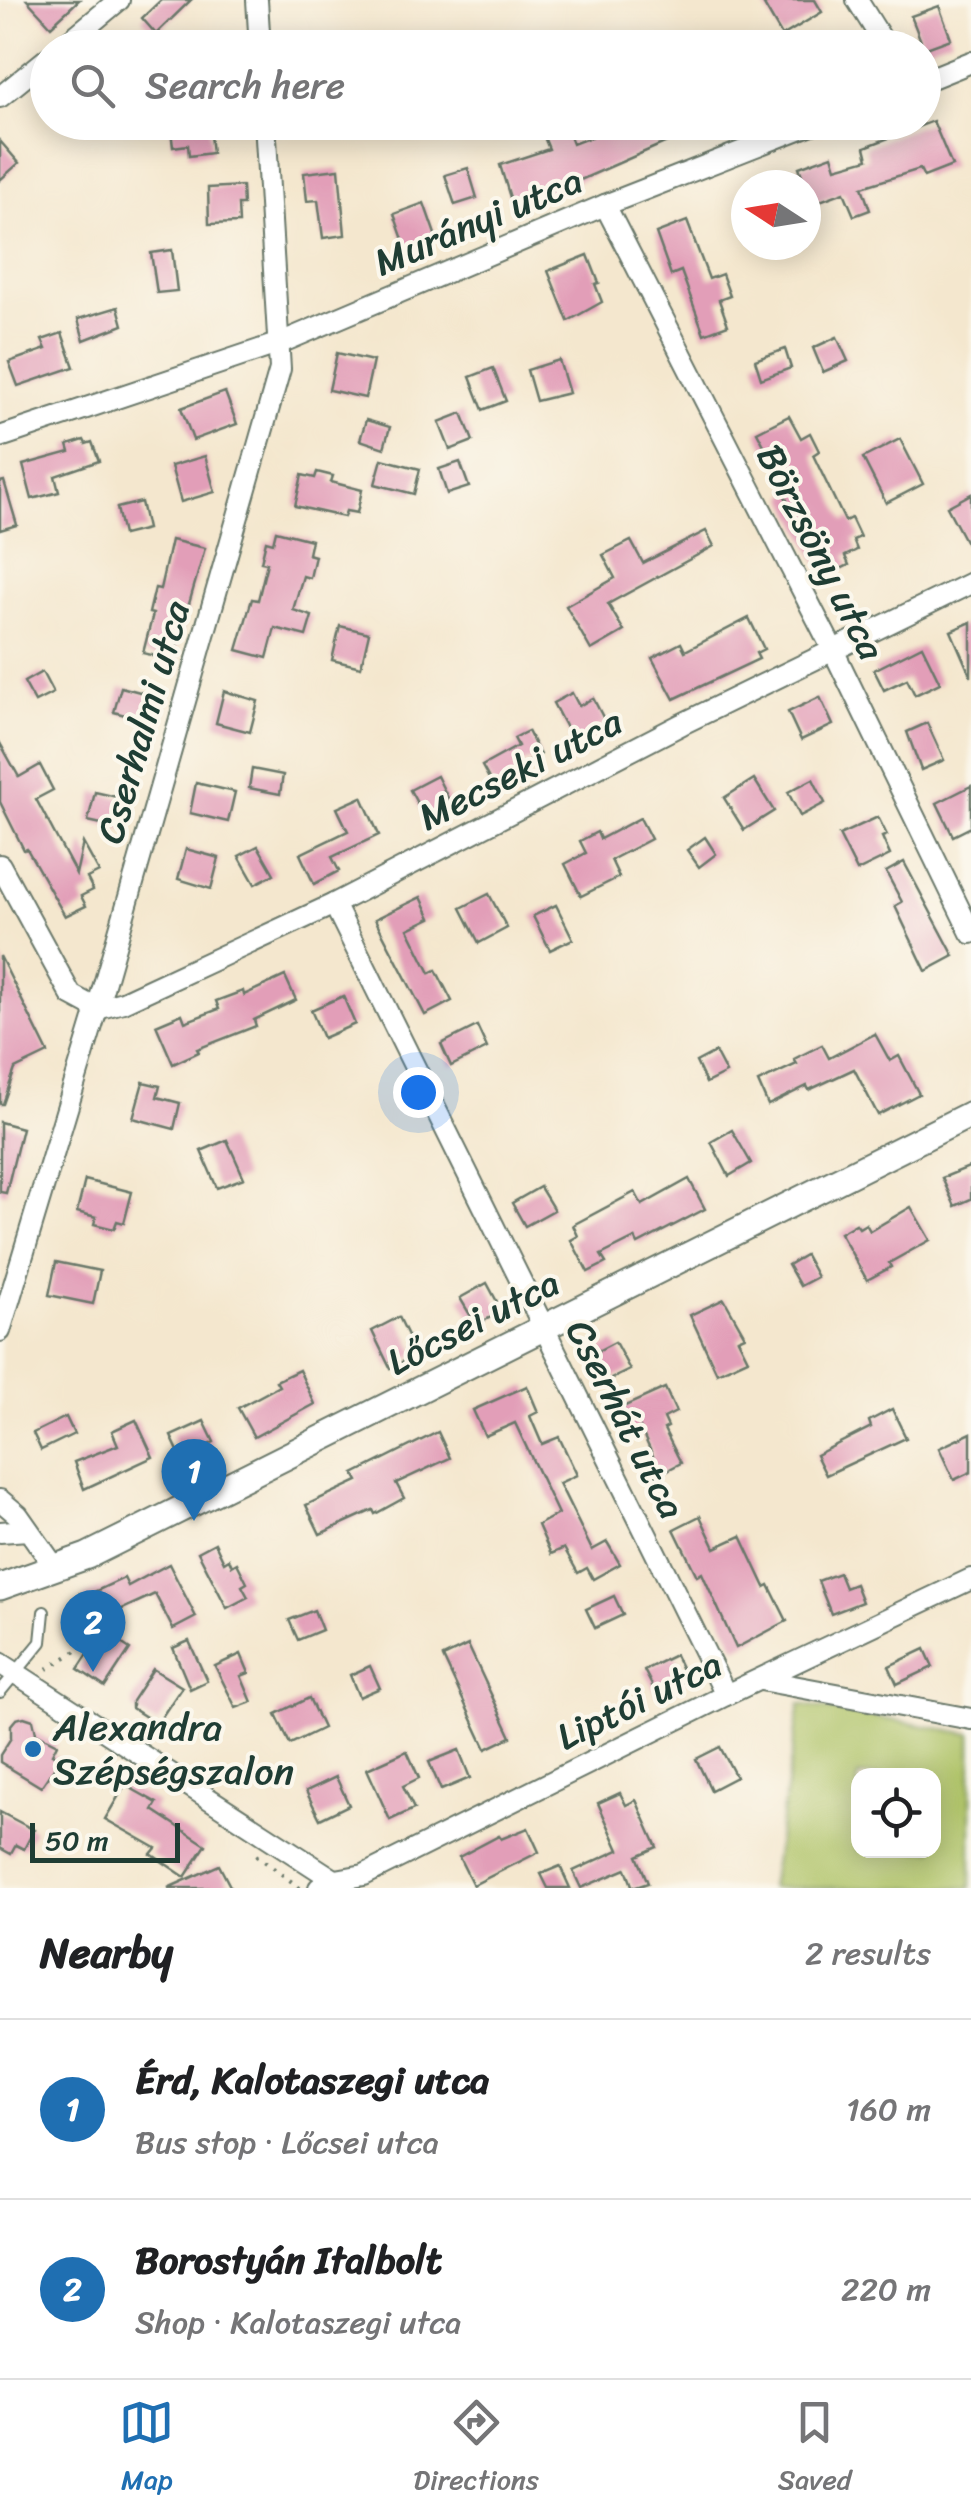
<!DOCTYPE html>
<html lang="en">
<head>
<meta charset="utf-8">
<style>
	:root { --surface:#fff; --page:#f2f2f2; --text:#202124; --muted:#757577; --line:#e0e0e0; --accent:#1f6fb2 }
	body { margin:0; font-family:Sriracha,sans-serif; background:var(--page); color:var(--text) }
	.controls { position:absolute; right:30px; bottom:30px; display:grid; overflow:hidden; border-radius:20px; box-shadow:0 5px 25px #0003 }
	.controls button { width:90px; height:90px; display:grid; place-items:center; padding:0; border:0; border-bottom:2px solid var(--line); background:var(--surface); color:var(--text); font:50px sans-serif }
	.compass { position:absolute; left:731px; top:170px; width:90px; height:90px; border-radius:50%; background:var(--surface); box-shadow:0 5px 25px #0003; rotate:282deg }
	.scale { position:absolute; left:30px; bottom:25px; width:150px; box-sizing:border-box; padding-left:10px; border:5px solid #1f3d34; border-top:0; font-size:28px; line-height:35px; white-space:nowrap; color:#1f3d34; -webkit-text-stroke:8px #fbf7ec; paint-order:stroke }
	.you { position:absolute; left:418px; top:1092px; width:35px; height:35px; margin:-25px; border:8px solid #fff; border-radius:50%; background:#1a73e8; box-shadow:0 0 0 15px #1a73e833 }
	.badge { display:grid; place-items:center; width:65px; height:65px; border-radius:50%; background:var(--accent); color:#fff; font-size:32px; font-weight:700 }
	.pin { position:absolute; translate:-50% -82px; filter:drop-shadow(0 2px 5px #0008) }
	.pin::after { content:''; position:absolute; top:52px; width:35px; height:30px; background:inherit; clip-path:polygon(0 0,100% 0,50% 100%) }
	.list { margin:0; padding:0; list-style:none }
	h2 { display:flex; justify-content:space-between; align-items:center; height:130px; margin:0; padding:0 40px; font-size:42px }
	h2 small { font-size:32px; font-weight:400; color:var(--muted) }
	.list li { display:grid; grid-template-columns:65px 1fr auto; gap:30px; align-items:center; box-sizing:border-box; height:180px; padding:0 40px; border-top:2px solid var(--line) }
	.list b { display:block; font-size:38px; white-space:nowrap }
	.list p { margin:0; font-size:32px; white-space:nowrap; color:var(--muted) }
	.list em { font-size:32px; font-style:normal; color:var(--muted) }
	.icon { flex:none; width:55px; height:55px; fill:none; stroke:currentColor; stroke-width:2; stroke-linecap:round; stroke-linejoin:round }
	.map { position:relative; flex:none; width:971px; height:1888px; overflow:hidden }
	.search { position:absolute; background:var(--surface); box-shadow:0 5px 25px #0003; left:30px; right:30px; top:30px; height:110px; display:flex; align-items:center; gap:25px; box-sizing:border-box; padding:0 35px; border-radius:55px; color:var(--muted); font-size:38px }
	.sheet { height:490px; background:var(--surface) }
	nav { display:flex; justify-content:space-around; align-items:center; box-sizing:border-box; height:140px; border-top:2px solid var(--line); background:var(--surface); font-size:28px; color:var(--muted) }
	nav a { display:grid; justify-items:center; gap:5px }
	nav .on { color:var(--accent) }
	.map>svg:first-child { display:block }
</style>
</head>
<body>
<div class="map">
<svg width="971" height="1888" viewBox="0 0 971 1888">
	<rect width="100%" height="100%" fill="#fbf7ec"/>
	<filter id="ink" filterUnits="userSpaceOnUse"><feTurbulence type="fractalNoise" baseFrequency=".01" numOctaves="2"/><feDisplacementMap in="SourceGraphic" scale="20" xChannelSelector="R" yChannelSelector="G"/><feConvolveMatrix kernelMatrix="1 2 1 2 8 2 1 2 1" color-interpolation-filters="sRGB"/></filter>
	<filter id="wash" filterUnits="userSpaceOnUse"><feTurbulence type="fractalNoise" baseFrequency=".0048" numOctaves="4" result="noise"/><feDisplacementMap in="SourceGraphic" scale="40" xChannelSelector="R" yChannelSelector="G"/><feGaussianBlur stdDeviation="2.25" result="paint"/><feColorMatrix in="noise" values="0 0 0 0 0 0 0 0 0 0 0 0 0 0 0 0 0 1.4 0 .05"/><feComposite in="paint" operator="in"/></filter>
	<g filter="url(#wash)">
		<rect width="100%" height="100%" fill="#f4e7ce"/>
		<path fill="#afc367" stroke="#67804e" stroke-width="2.5" fill-rule="evenodd" d="M 800,1704 L 971,1734 L 971,1888 L 770,1888 ZM 858,1776 L 934,1776 L 934,1850 L 858,1850 Z"/>
		<g id="blocks">
			<g fill="#e29eb8">
				<polygon points="27,0 79,0 51,26"/>
				<polygon points="161,0 191,0 156,34 142,18"/>
				<polygon points="773,0 815,0 822,12 782,36 764,5"/>
				<polygon points="939,6 951,39 924,49 911,16"/>
				<polygon points="933,121 952,166 924,177 920,169 862,187 870,210 854,216 844,192 812,204 799,167 832,155 836,168 868,159 865,147"/>
				<polygon points="170,122 209,126 212,153 189,156 188,145 173,147"/>
				<polygon points="600,122 710,123 569,185 512,204 500,165 549,149 544,137 567,128 573,144 604,132"/>
				<polygon points="0,141 19,163 0,180"/>
				<polygon points="468,168 477,198 455,205 445,175"/>
				<polygon points="339,169 345,235 323,238 318,200 307,201 304,173"/>
				<polygon points="242,186 243,205 238,205 239,223 209,224 208,188"/>
				<polygon points="424,203 437,240 407,251 394,214"/>
				<polygon points="687,221 709,279 722,274 730,296 719,300 728,325 704,334 681,271 671,275 656,233"/>
				<polygon points="172,250 177,291 157,293 151,253"/>
				<polygon points="588,255 599,283 595,284 602,302 568,321 548,271"/>
				<polygon points="118,307 123,325 84,340 78,319"/>
				<polygon points="62,333 74,367 18,386 9,362 46,349 42,340"/>
				<polygon points="837,337 848,361 823,372 813,348"/>
				<polygon points="785,349 791,368 761,379 755,360"/>
				<polygon points="337,353 373,361 365,398 329,390"/>
				<polygon points="559,360 569,393 536,401 527,370"/>
				<polygon points="493,368 506,401 483,410 470,377"/>
				<polygon points="225,392 237,424 193,440 181,408"/>
				<polygon points="462,413 473,441 450,450 439,422"/>
				<polygon points="789,416 801,438 810,433 819,451 813,455 845,521 851,518 860,537 853,540 857,550 845,556 849,565 824,577 785,496 797,490 782,460 774,464 757,432"/>
				<polygon points="366,420 390,427 384,448 360,440"/>
				<polygon points="900,439 923,484 886,503 863,458"/>
				<polygon points="84,440 86,444 92,442 99,461 55,476 59,492 32,499 23,465 70,452 68,445"/>
				<polygon points="205,456 215,492 181,502 171,466"/>
				<polygon points="382,459 420,469 414,494 375,484"/>
				<polygon points="460,462 469,487 447,494 439,469"/>
				<polygon points="317,472 333,476 331,482 362,490 357,513 346,511 344,517 295,506 302,475 315,478"/>
				<polygon points="4,481 17,525 0,530 0,482"/>
				<polygon points="971,494 971,552 947,507"/>
				<polygon points="141,502 147,529 123,535 117,508"/>
				<polygon points="276,531 311,540 308,554 315,556 310,578 303,576 293,610 312,616 306,636 275,628 267,658 237,650 252,599 258,600 267,563 261,562 266,541 273,543"/>
				<polygon points="706,531 714,546 608,604 624,631 591,650 566,606 615,578 603,555 631,541 643,563"/>
				<polygon points="171,540 205,548 173,660 143,653 153,614 149,613 155,588 160,589"/>
				<polygon points="749,618 764,649 756,653 759,659 674,699 652,658 681,643 685,651"/>
				<polygon points="971,622 971,677 951,631"/>
				<polygon points="340,626 369,633 361,667 332,660"/>
				<polygon points="922,646 940,683 915,695 907,679 884,690 874,670"/>
				<polygon points="42,672 53,693 35,702 24,682"/>
				<polygon points="121,687 151,695 144,720 114,712"/>
				<polygon points="224,691 258,701 250,732 216,723"/>
				<polygon points="572,693 579,706 593,698 606,723 590,732 593,738 576,747 553,703"/>
				<polygon points="820,697 833,725 801,740 788,712"/>
				<polygon points="927,723 944,760 921,770 907,732"/>
				<polygon points="528,731 540,755 513,769 520,780 497,793 482,766 518,746 514,738"/>
				<polygon points="0,743 19,777 40,765 53,790 36,799 76,874 83,843 99,872 87,878 93,890 81,896 86,906 65,916 27,849 24,850 0,802"/>
				<polygon points="252,769 283,775 280,794 249,788"/>
				<polygon points="437,776 451,804 425,818 410,790"/>
				<polygon points="754,779 774,811 744,830 724,798"/>
				<polygon points="813,779 825,803 800,816 788,792"/>
				<polygon points="196,783 235,792 228,822 190,813"/>
				<polygon points="971,786 971,827 953,836 937,803"/>
				<polygon points="95,792 130,800 124,829 88,821"/>
				<polygon points="362,797 379,835 332,857 339,871 314,884 300,854 348,831 337,808"/>
				<polygon points="878,817 887,835 882,837 890,855 857,871 839,835"/>
				<polygon points="640,818 651,839 611,860 619,877 581,896 565,864 586,853 580,841 597,832 600,839"/>
				<polygon points="705,837 716,854 699,867 687,850"/>
				<polygon points="258,846 274,874 255,884 239,856"/>
				<polygon points="186,849 219,858 211,889 178,879"/>
				<polygon points="904,862 954,956 926,971 895,906 902,902 886,872"/>
				<polygon points="489,894 507,928 479,943 461,908"/>
				<polygon points="421,897 431,918 408,929 430,973 436,970 452,1001 425,1015 375,919"/>
				<polygon points="556,905 573,939 550,950 533,916"/>
				<polygon points="0,956 48,1053 15,1069 3,1104 0,1104"/>
				<polygon points="285,976 296,1000 254,1020 256,1026 197,1049 199,1052 173,1064 156,1025 182,1014 185,1022 219,1009 216,1001 243,991 244,995"/>
				<polygon points="343,996 355,1024 323,1038 311,1010"/>
				<polygon points="477,1026 487,1048 451,1066 441,1044"/>
				<polygon points="875,1034 890,1061 899,1056 919,1094 878,1115 854,1069 809,1090 807,1086 768,1105 758,1082 797,1064 794,1059 822,1045 829,1058"/>
				<polygon points="715,1052 726,1073 706,1083 696,1062"/>
				<polygon points="143,1082 160,1086 157,1097 180,1103 174,1129 133,1118"/>
				<polygon points="0,1122 22,1128 6,1193 0,1192"/>
				<polygon points="732,1130 751,1163 729,1176 711,1142"/>
				<polygon points="227,1140 244,1178 217,1188 201,1151"/>
				<polygon points="971,1166 971,1199 955,1206 942,1178"/>
				<polygon points="689,1179 705,1209 638,1244 635,1238 601,1255 606,1263 588,1272 571,1240 578,1236 573,1225 635,1192 642,1205"/>
				<polygon points="85,1180 132,1192 124,1223 117,1221 114,1229 94,1224 96,1217 77,1212"/>
				<polygon points="540,1187 554,1210 525,1226 512,1203"/>
				<polygon points="911,1207 930,1240 889,1263 891,1267 867,1280 840,1233 856,1224 859,1228 866,1224 870,1231"/>
				<polygon points="805,1255 817,1277 800,1286 788,1265"/>
				<polygon points="56,1262 100,1271 93,1304 49,1295"/>
				<polygon points="487,1283 502,1311 476,1325 460,1298"/>
				<polygon points="724,1299 745,1336 738,1339 748,1359 717,1373 690,1315"/>
				<polygon points="399,1317 417,1354 390,1368 372,1331"/>
				<polygon points="615,1342 630,1370 607,1381 592,1354"/>
				<polygon points="299,1370 315,1404 254,1437 238,1408 279,1386 276,1381"/>
				<polygon points="527,1386 538,1412 530,1416 542,1444 559,1437 577,1475 559,1483 592,1550 607,1542 620,1564 593,1579 587,1568 578,1573 564,1548 551,1554 538,1525 558,1514 515,1423 485,1436 473,1410"/>
				<polygon points="665,1388 676,1412 664,1418 668,1427 664,1429 681,1463 656,1476 647,1459 653,1456 640,1428 627,1434 616,1410"/>
				<polygon points="892,1409 906,1438 826,1475 816,1455 871,1427 869,1421"/>
				<polygon points="66,1417 74,1434 41,1450 33,1433"/>
				<polygon points="136,1420 153,1457 84,1489 74,1462 118,1445 112,1431"/>
				<polygon points="204,1421 214,1442 205,1447 211,1461 188,1472 171,1436"/>
				<polygon points="438,1432 450,1458 396,1483 404,1498 375,1514 373,1510 320,1534 306,1505 358,1481 354,1474"/>
				<polygon points="971,1433 971,1472 954,1480 939,1448"/>
				<polygon points="700,1516 715,1548 741,1536 765,1587 769,1585 787,1621 736,1648 702,1573 697,1576 674,1529"/>
				<polygon points="215,1543 224,1562 229,1559 232,1566 237,1563 247,1583 242,1586 248,1597 227,1608 198,1552"/>
				<polygon points="169,1564 196,1617 173,1629 155,1594 94,1622 83,1597 124,1578 128,1586"/>
				<polygon points="839,1573 845,1588 855,1584 862,1602 831,1614 818,1581"/>
				<polygon points="614,1596 623,1615 595,1628 586,1609"/>
				<polygon points="314,1610 322,1630 298,1640 289,1620"/>
				<polygon points="103,1631 130,1649 105,1687 78,1669"/>
				<polygon points="189,1641 207,1681 190,1689 173,1648"/>
				<polygon points="468,1645 511,1737 486,1749 443,1657"/>
				<polygon points="925,1649 933,1667 897,1684 889,1666"/>
				<polygon points="241,1654 249,1673 241,1676 252,1702 236,1708 215,1666"/>
				<polygon points="675,1655 687,1680 657,1695 644,1670"/>
				<polygon points="370,1666 380,1688 359,1697 350,1675"/>
				<polygon points="153,1669 182,1687 157,1724 132,1708 132,1701"/>
				<polygon points="309,1698 323,1728 290,1744 276,1714"/>
				<polygon points="24,1717 33,1720 36,1733 57,1744 52,1754 60,1759 41,1787 0,1762 0,1755 11,1738 11,1725 16,1719"/>
				<polygon points="720,1747 736,1777 711,1790 696,1759"/>
				<polygon points="459,1750 470,1778 441,1790 429,1762"/>
				<polygon points="407,1751 419,1778 403,1786 414,1809 390,1820 367,1769"/>
				<polygon points="336,1777 349,1805 320,1819 306,1791"/>
				<polygon points="125,1785 157,1803 153,1810 206,1845 185,1877 151,1854 156,1848 105,1819"/>
				<polygon points="620,1793 626,1805 636,1800 657,1847 637,1856 648,1883 633,1888 626,1869 581,1888 573,1871 619,1850 598,1803"/>
				<polygon points="0,1812 34,1830 24,1849 16,1845 11,1854 0,1848"/>
				<polygon points="528,1828 539,1852 473,1885 459,1857 499,1836 501,1839"/>
				<polygon points="219,1865 231,1888 168,1888"/>
				<polygon points="560,1866 570,1888 548,1888 541,1874"/>
			</g>
		</g>
	</g>
	<g filter="url(#ink)">
		<use href="#blocks" fill-opacity="0" stroke="#6a786a" stroke-width="2.5"/>
		<g fill="none" stroke-linecap="round" stroke-linejoin="round">
			<defs>
				<polyline id="service" points="0,1692 41,1642 44,1612"/>
				<g id="minor">
					<polyline points="257,0 260,48"/>
					<polyline points="857,0 887,48"/>
					<polyline points="61,48 119,0"/>
					<polyline points="924,81 971,62"/>
					<polyline points="0,97 48,58"/>
					<polyline points="605,205 833,650 971,933"/>
					<polyline points="0,437 280,343 605,205 817,122"/>
					<polyline points="0,865 71,995 97,1009 123,1002 334,904 682,724 971,583"/>
					<polyline points="334,904 726,1695"/>
					<polyline points="0,1331 97,1009 280,369 265,122"/>
					<polyline points="0,1500 18,1515 56,1569"/>
					<polyline points="0,1532 28,1530"/>
					<polyline points="0,1663 342,1885"/>
					<polyline points="761,1680 971,1719"/>
					<polyline points="319,1888 336,1880 364,1875 726,1695 971,1579"/>
				</g>
				<polyline id="tertiary" points="0,1587 87,1556 971,1114"/>
			</defs>
			<use href="#service" stroke="#6a786a" stroke-width="14"/>
			<use href="#minor" stroke="#6a786a" stroke-width="24"/>
			<use href="#tertiary" stroke="#6a786a" stroke-width="29"/>
			<g stroke="#6a786a" stroke-width="4" stroke-dasharray="2.5 8" stroke-linecap="butt">
				<polyline points="47,1669 78,1650 84,1627 80,1592"/>
				<polyline points="256,1855 300,1888"/>
			</g>
			<use href="#service" stroke="#fff" stroke-width="10"/>
			<use href="#minor" stroke="#fff" stroke-width="20"/>
			<use href="#tertiary" stroke="#fff" stroke-width="25"/>
		</g>
	</g>
	<circle fill="#1f6fb2" stroke="#fbf7ec" stroke-width="4" cx="33" cy="1749" r="10"/>
	<g text-anchor="middle" stroke-width="8" stroke-linejoin="round" paint-order="stroke">
		<g font-size="38" fill="#1f3d34" stroke="#fbf7ec">
			<text transform="translate(478 221) rotate(-23)" y="13">Murányi utca</text>
			<text transform="translate(821 552) rotate(63)" y="13">Börzsöny utca</text>
			<text transform="translate(143 722) rotate(-74)" y="13">Cserhalmi utca</text>
			<text transform="translate(520 769) rotate(-27)" y="13">Mecseki utca</text>
			<text transform="translate(473 1322) rotate(-27)" y="13">Lőcsei utca</text>
			<text transform="translate(626 1419) rotate(63)" y="13">Cserhát utca</text>
			<text transform="translate(639 1700) rotate(-26)" y="13">Liptói utca</text>
		</g>
		<g font-size="38" fill="#1f3d34" stroke="#fbf7ec" text-anchor="start">
			<text x="53" y="1740">Alexandra<tspan x="53" dy="44">Szépségszalon</tspan></text>
		</g>
	</g>
</svg>
<div class="controls">
<button><svg class="icon" aria-label="locate" viewBox="0 0 24 24"><circle cx="12" cy="12" r="6"/><path d="M12 2v4M12 18v4M2 12h4M18 12h4"/></svg></button>
</div>
<svg class="compass" viewBox="-18 -18 36 36"><path d="M0-13l5 13h-10z" fill="#e53935"/><path d="M0 13l5-13h-10z" fill="#757577"/></svg>
<div class="scale">50 m</div>
<div class="you"></div>
<div class="pin badge" style="left:194px;top:1521px">1</div>
<div class="pin badge" style="left:93px;top:1672px">2</div>
<div class="search"><svg class="icon" aria-label="search" viewBox="0 0 24 24"><circle cx="10" cy="10" r="6"/><path d="M15 15l6 6"/></svg>Search here</div>
</div>
<section class="sheet">
<h2>Nearby<small>2 results</small></h2>
<ul class="list">
<li><span class="badge">1</span><div><b>Érd, Kalotaszegi utca</b><p>Bus stop · Lőcsei utca</p></div><em>160 m</em></li>
<li><span class="badge">2</span><div><b>Borostyán Italbolt</b><p>Shop · Kalotaszegi utca</p></div><em>220 m</em></li>
</ul>
</section>
<nav>
<a class="on"><svg class="icon" aria-label="map" viewBox="0 0 24 24"><path d="M3 6l6-2 6 2 6-2v14l-6 2-6-2-6 2zM9 4v14M15 6v14"/></svg>Map</a>
<a><svg class="icon" aria-label="directions" viewBox="0 0 24 24"><path d="M12 3l9 9-9 9-9-9zM9 14v-3h6M13 9l2 2-2 2"/></svg>Directions</a>
<a><svg class="icon" aria-label="saved" viewBox="0 0 24 24"><path d="M7 4h10v16l-5-4-5 4z"/></svg>Saved</a>
</nav>
</body>
</html>
